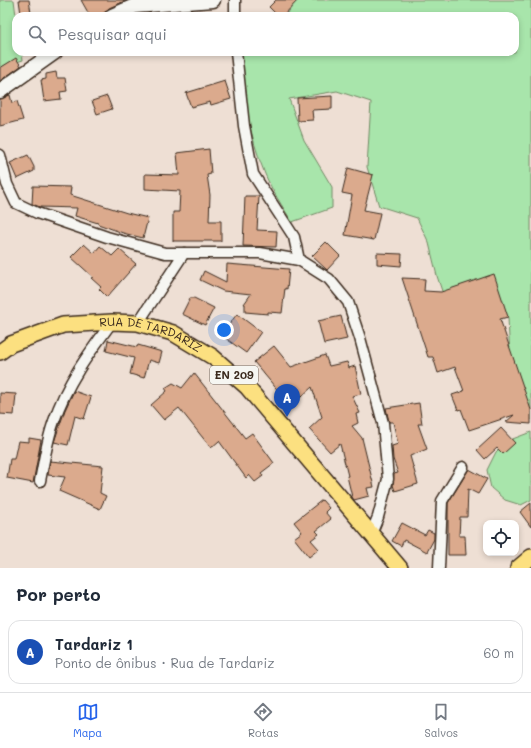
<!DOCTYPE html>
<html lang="pt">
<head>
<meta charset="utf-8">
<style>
	:root { --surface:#fff; --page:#f2f2f3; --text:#1f2937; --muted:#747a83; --line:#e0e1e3; --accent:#2563eb }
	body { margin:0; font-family:Mali,sans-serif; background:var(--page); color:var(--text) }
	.controls { position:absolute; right:12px; bottom:12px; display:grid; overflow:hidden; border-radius:8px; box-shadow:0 2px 6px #0003 }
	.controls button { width:36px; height:36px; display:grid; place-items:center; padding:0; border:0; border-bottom:1px solid var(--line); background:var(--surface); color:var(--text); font:20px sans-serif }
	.you { position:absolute; left:224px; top:330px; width:14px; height:14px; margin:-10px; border:3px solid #fff; border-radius:50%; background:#1a73e8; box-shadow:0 0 0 6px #1a73e833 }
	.badge { display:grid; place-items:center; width:26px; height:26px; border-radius:50%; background:var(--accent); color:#fff; font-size:13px; font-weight:700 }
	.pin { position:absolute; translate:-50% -33px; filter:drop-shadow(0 1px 2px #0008) }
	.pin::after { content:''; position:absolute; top:21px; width:14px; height:12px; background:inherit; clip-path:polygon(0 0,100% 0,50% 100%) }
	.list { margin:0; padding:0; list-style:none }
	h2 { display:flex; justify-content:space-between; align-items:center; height:52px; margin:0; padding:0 16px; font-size:17px }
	h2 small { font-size:13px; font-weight:400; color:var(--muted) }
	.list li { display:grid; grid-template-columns:26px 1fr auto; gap:12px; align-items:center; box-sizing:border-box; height:64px; margin:0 8px 8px; padding:0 8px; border:1px solid var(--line); border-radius:12px }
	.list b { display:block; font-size:15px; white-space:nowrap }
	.list p { margin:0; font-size:13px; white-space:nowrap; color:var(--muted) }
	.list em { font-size:13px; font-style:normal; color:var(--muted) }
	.icon { flex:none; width:22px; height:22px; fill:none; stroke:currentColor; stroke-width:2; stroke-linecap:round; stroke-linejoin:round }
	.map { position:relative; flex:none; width:531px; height:568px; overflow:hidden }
	.search { position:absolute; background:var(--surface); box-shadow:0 2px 6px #0003; left:12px; right:12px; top:12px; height:44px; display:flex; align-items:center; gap:10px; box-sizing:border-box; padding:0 14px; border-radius:12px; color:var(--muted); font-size:15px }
	.sheet { height:124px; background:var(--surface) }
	nav { display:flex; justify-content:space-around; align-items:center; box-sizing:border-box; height:56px; border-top:1px solid var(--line); background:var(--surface); font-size:11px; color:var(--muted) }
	nav a { display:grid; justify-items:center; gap:2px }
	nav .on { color:var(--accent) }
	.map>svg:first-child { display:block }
</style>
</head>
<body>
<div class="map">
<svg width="531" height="568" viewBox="0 0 531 568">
	<rect width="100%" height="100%" fill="#eedfd4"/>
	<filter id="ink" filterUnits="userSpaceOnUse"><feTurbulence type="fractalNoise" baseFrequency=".025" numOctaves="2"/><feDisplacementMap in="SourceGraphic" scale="8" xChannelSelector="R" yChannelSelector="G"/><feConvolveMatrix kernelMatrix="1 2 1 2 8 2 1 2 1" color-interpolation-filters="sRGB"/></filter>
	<g filter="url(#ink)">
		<g fill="#a8e5ab" stroke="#728864">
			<polygon points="0,0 14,0 16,16 16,52 22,52 23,60 0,67"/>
			<path d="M 296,0 L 531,0 L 531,420 L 510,358 L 508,318 L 493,277 L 443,294 L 437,276 L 429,243 L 417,218 L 379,206 L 367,167 L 371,102 L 337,91 L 289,99 L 304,140 L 332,187 L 332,208 L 292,222 C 283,207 272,191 265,174 C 249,136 243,93 239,52 L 515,52 L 515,16 L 286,16 Z"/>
			<polygon points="531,432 531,500 521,505 505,500 491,488 487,470 496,452 504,444 510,440"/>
		</g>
		<g fill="#dbaa8d" stroke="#3b2a1e">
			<polygon points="19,0 29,0 31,13 21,14"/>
			<polygon points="81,0 127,0 109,8 104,13 98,16 90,16"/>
			<polygon points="276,0 298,0 283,16 278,16 269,7"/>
			<polygon points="16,58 21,66 0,81 0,68"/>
			<polygon points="56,72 57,78 65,78 67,91 60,92 61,99 44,101 41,80 46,79 46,74"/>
			<polygon points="225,81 231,99 211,105 210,102 191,107 186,93"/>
			<polygon points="10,95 12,103 17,101 23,120 0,126 0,99"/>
			<polygon points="107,96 112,109 97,114 92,101"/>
			<polygon points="332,96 332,109 312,110 313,120 298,121 297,98"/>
			<polygon points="209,149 211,174 207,175 210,195 209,221 221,221 221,241 173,241 173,212 179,212 180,191 145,189 145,174 179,175 177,153"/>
			<polygon points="28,155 34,167 34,171 17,179 10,163"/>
			<polygon points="348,168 373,175 364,210 380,213 374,240 345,235 352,195 342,193"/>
			<polygon points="33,186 71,187 70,195 127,213 148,218 143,238 123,233 98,224 98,223 75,216 77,208 40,207 32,204"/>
			<polygon points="245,196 259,196 257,230 277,231 276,247 243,246"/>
			<polygon points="326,242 340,256 327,270 312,256"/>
			<polygon points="84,244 94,253 100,246 112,256 119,249 136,264 107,297 99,289 101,287 91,278 93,277 71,257"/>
			<polygon points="377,253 402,254 401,266 377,264"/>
			<polygon points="227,264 289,269 287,289 285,288 282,313 268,312 268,314 245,312 245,304 244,304 251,294 223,291 200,280 204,271 226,282"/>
			<polygon points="494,274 508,317 500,319 531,410 531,424 506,422 514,415 469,430 461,409 458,410 452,395 464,391 455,367 438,373 433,357 428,357 402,278 425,279 424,291 441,292"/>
			<polygon points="190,298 194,298 214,308 205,325 182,314"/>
			<polygon points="237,314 261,332 246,353 221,335"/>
			<polygon points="341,316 347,339 324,344 318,321"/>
			<polygon points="108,340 137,347 138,345 162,352 159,363 149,360 144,378 130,374 134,358 106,351"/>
			<polygon points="274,346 291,367 325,355 329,366 347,362 349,368 355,366 361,394 352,396 360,413 356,414 358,423 352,426 362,438 374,487 367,488 369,496 354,500 352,497 347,476 348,476 340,444 330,452 309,429 322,417 312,387 291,406 254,362"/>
			<polygon points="194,373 245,438 252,433 274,463 261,473 263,476 255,482 249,475 246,478 219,441 211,448 179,408 164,420 151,405 167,391 165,388 173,383 182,388"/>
			<polygon points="74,391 91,397 84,419 75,416 68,445 54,442 65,410"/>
			<polygon points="0,393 16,394 14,415 0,414"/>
			<polygon points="419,403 422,424 418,424 427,449 410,456 418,484 395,491 393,485 394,474 398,473 393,459 392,446 398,444 393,422 389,422 386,408"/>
			<polygon points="501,428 515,443 503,454 497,448 485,459 477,450"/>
			<polygon points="29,438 41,440 33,483 7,478 10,459 14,459 18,441 29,442"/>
			<polygon points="50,461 103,466 100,493 106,496 100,509 59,491 65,477 48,475"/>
			<polygon points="469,469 487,479 478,494 468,489 467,517 460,517 459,536 465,536 466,555 448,555 448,503"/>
			<polygon points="322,500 329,508 325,512 331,519 316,531 319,534 311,540 319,549 309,557 294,538 302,532 294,522"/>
			<polygon points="531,503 531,527 520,512"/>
			<polygon points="402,523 425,535 428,530 434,533 434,539 427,552 404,540 401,546 392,541"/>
		</g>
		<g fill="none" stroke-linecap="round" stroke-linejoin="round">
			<defs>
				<g id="street">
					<polyline points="235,16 235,0"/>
					<polyline points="236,52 244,126 253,174 294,237 299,260"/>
					<polyline points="0,155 7,184 16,203 37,213 107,237 165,253 260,253 299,260 329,279 348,302 360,338 383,423 388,479 378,517 371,534"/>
					<polyline points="138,323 184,253"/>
					<path d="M 40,481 C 44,461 47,440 54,421 C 66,384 89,353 112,322"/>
					<polyline points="439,568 442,501 463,467"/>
				</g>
				<g id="secondary">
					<polyline points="112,16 135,6 213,0"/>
					<polyline points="0,91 55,52"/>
				</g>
				<g id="primary">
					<path id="s1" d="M 0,352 L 11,344 L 63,325 L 112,322 L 138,323 L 173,333 L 213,357 L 247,387 L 400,568"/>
					<polyline points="518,568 531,557"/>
				</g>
			</defs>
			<use href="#street" stroke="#3b2a1e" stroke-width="13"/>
			<use href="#secondary" stroke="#3b2a1e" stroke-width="17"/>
			<use href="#primary" stroke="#3b2a1e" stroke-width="18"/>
			<use href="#street" stroke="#f6f6f2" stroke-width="10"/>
			<use href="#secondary" stroke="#f6f6f2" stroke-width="14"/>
			<use href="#primary" stroke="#fce080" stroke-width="15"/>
		</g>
	</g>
	<g text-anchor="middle" stroke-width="3.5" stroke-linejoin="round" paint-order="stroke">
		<rect fill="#f6f6f2" stroke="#73675e" stroke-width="1" x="210" y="366" width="48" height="18" rx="3"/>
		<g font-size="11" font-weight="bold" fill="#3b2a1e">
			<text x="234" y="379">EN 209</text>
		</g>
		<g font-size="12" fill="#3b2a1e" stroke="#f6f6f2">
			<text dy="4" stroke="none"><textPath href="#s1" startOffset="159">RUA DE TARDARIZ</textPath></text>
		</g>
	</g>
</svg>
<div class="controls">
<button><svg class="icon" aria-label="locate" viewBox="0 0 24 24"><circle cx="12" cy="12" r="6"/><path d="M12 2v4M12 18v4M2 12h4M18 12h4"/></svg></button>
</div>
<div class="you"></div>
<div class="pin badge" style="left:287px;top:417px;background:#1a4fb4">A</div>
<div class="search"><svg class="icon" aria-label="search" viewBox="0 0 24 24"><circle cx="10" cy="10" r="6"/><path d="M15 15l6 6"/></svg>Pesquisar aqui</div>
</div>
<section class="sheet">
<h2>Por perto<small></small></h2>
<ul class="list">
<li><span class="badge" style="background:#1a4fb4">A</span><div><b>Tardariz 1</b><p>Ponto de ônibus · Rua de Tardariz</p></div><em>60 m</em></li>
</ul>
</section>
<nav>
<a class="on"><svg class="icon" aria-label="map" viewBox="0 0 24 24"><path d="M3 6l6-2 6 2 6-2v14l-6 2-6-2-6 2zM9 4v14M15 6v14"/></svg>Mapa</a>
<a><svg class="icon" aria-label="directions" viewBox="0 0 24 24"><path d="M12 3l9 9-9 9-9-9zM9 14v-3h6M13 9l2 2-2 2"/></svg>Rotas</a>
<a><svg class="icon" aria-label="saved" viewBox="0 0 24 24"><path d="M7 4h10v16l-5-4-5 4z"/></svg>Salvos</a>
</nav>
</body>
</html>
